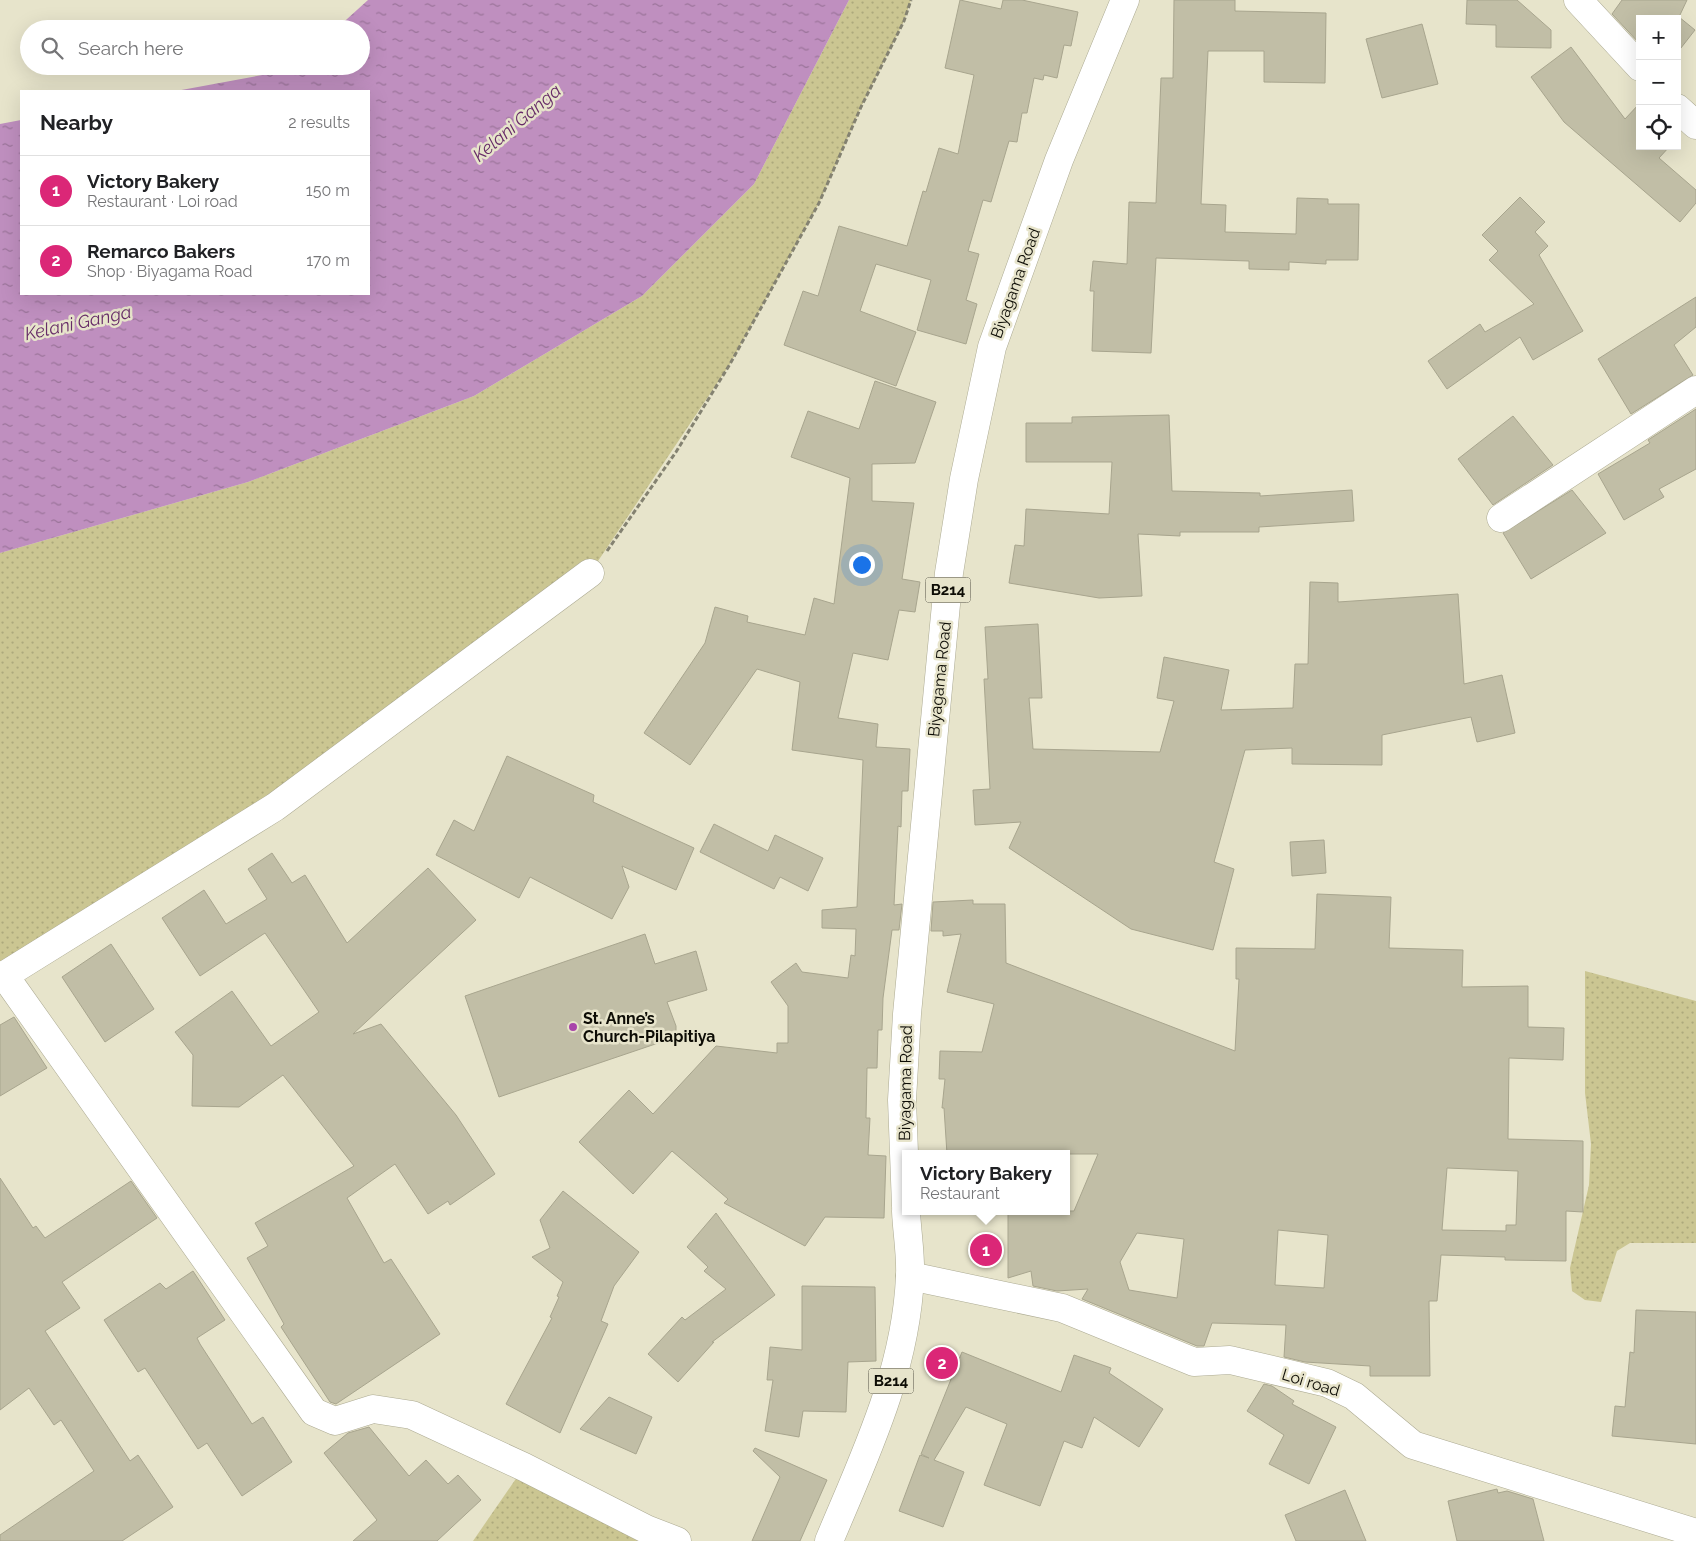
<!DOCTYPE html>
<html lang="en">
<head>
<meta charset="utf-8">
<style>
	:root { --surface:#fff; --page:#f6f6f6; --text:#202124; --muted:#757577; --line:#e0e0e0; --accent:#db2777 }
	body { margin:0; font-family:Raleway,sans-serif; background:var(--page); color:var(--text) }
	.controls { position:absolute; right:15px; top:15px; display:grid; overflow:hidden; border-radius:0px; box-shadow:0 5px 20px #0002 }
	.controls button { width:45px; height:45px; display:grid; place-items:center; padding:0; border:0; border-bottom:1px solid var(--line); background:var(--surface); color:var(--text); font:25px sans-serif }
	.you { position:absolute; left:861px; top:564px; width:18px; height:18px; margin:-12px; border:4px solid #fff; border-radius:50%; background:#1a73e8; box-shadow:0 0 0 8px #1a73e833 }
	.badge { display:grid; place-items:center; width:32px; height:32px; border-radius:50%; background:var(--accent); color:#fff; font-size:16px; font-weight:700 }
	.pin { position:absolute; translate:-50% -50%; border:2px solid #fff; box-shadow:0 1px 5px #0006 }
	.popup { position:absolute; left:902px; top:1150px; width:168px; height:65px; box-sizing:border-box; display:grid; place-content:center; border-radius:0px; background:var(--surface); filter:drop-shadow(0 1px 4px #0005); font-size:16px; white-space:nowrap; color:var(--muted) }
	.popup b { font-size:19px; color:var(--text) }
	.popup::after { content:''; position:absolute; left:50%; top:100%; margin-left:-10px; border:10px solid transparent; border-top-color:var(--surface) }
	.list { margin:0; padding:0; list-style:none }
	h2 { display:flex; justify-content:space-between; align-items:center; height:65px; margin:0; padding:0 20px; font-size:21px }
	h2 small { font-size:16px; font-weight:400; color:var(--muted) }
	.list li { display:grid; grid-template-columns:32px 1fr auto; gap:15px; align-items:center; box-sizing:border-box; height:70px; padding:0 20px; border-top:1px solid var(--line) }
	.list b { display:block; font-size:19px; white-space:nowrap }
	.list p { margin:0; font-size:16px; white-space:nowrap; color:var(--muted) }
	.list em { font-size:16px; font-style:normal; color:var(--muted) }
	.icon { flex:none; width:28px; height:28px; fill:none; stroke:currentColor; stroke-width:2; stroke-linecap:round; stroke-linejoin:round }
	.map { position:relative; flex:none; width:1696px; height:1541px; overflow:hidden }
	.search { position:absolute; background:var(--surface); box-shadow:0 5px 20px #0002; left:20px; top:20px; width:350px; height:55px; display:flex; align-items:center; gap:12px; box-sizing:border-box; padding:0 18px; border-radius:28px; color:var(--muted); font-size:19px }
	.panel { position:absolute; background:var(--surface); box-shadow:0 5px 20px #0002; left:20px; top:90px; width:350px; height:205px; border-radius:0px }
	.map>svg:first-child { display:block }
</style>
</head>
<body>
<div class="map">
<svg width="1696" height="1541" viewBox="0 0 1696 1541">
	<defs>
		<pattern id="grass-dots" width="8" height="8" patternUnits="userSpaceOnUse" patternTransform="scale(1.25)"><rect width="8" height="8" fill="#cbc692"/><path d="M2 2h.1M6 6h.1" fill="none" stroke="#ada97c" stroke-width="1.8" stroke-linecap="round"/></pattern>
		<pattern id="water-ripples" width="26" height="14" patternUnits="userSpaceOnUse" patternTransform="scale(1.25)"><rect width="26" height="14" fill="#bf8fbf"/><path d="M2 4q2-2 4 0t4 0M15 11q2-2 4 0t4 0" fill="none" stroke="#9a7399"/></pattern>
	</defs>
	<rect width="100%" height="100%" fill="#e7e4cb"/>
	<g fill="url(#grass-dots)">
		<polygon points="849,0 911,0 904,21 861,107 819,203 730,364 590,573 275,807 0,978 0,553 248,482 474,396 642,296 754,184"/>
		<polygon points="1585,971 1696,1001 1696,1243 1630,1243 1617,1251 1601,1302 1585,1300 1572,1291 1570,1268 1589,1185 1591,1144 1585,1093"/>
		<polygon points="524,1467 642,1541 473,1541"/>
	</g>
	<polygon fill="url(#water-ripples)" points="368,0 849,0 754,184 642,296 474,396 248,482 0,553 0,124 21,120 21,294 369,294 369,91 176,91 289,70 294,66 361,66 361,29 336,29"/>
	<g fill="#c1bea6" stroke="#a8a58e" fill-rule="evenodd">
		<polygon points="960,0 1001,9 1003,0 1022,0 1078,12 1071,46 1064,45 1057,78 1044,75 1043,80 1034,78 1027,113 1022,113 1017,142 1009,141 991,202 983,200 968,251 979,254 966,300 977,304 966,344 917,330 931,280 876,264 860,311 916,332 896,386 784,345 803,291 818,296 839,226 907,246 923,191 926,192 939,148 958,154 974,75 945,68"/>
		<polygon points="1174,0 1235,0 1235,11 1326,13 1325,83 1264,82 1264,51 1208,51 1201,204 1226,205 1225,232 1296,234 1297,198 1328,199 1328,204 1359,204 1358,260 1326,260 1326,264 1289,262 1289,270 1249,269 1249,261 1156,258 1151,353 1092,351 1094,291 1090,291 1093,261 1127,264 1129,202 1156,203 1161,78 1173,78"/>
		<polygon points="1467,0 1517,0 1551,30 1551,48 1496,47 1496,25 1466,24"/>
		<polygon points="1622,0 1687,0 1679,17 1695,30 1677,53 1677,19 1640,19 1640,44 1612,14"/>
		<polygon points="1422,24 1438,84 1382,98 1366,39"/>
		<polygon points="1571,47 1625,119 1640,103 1640,146 1670,146 1659,158 1696,190 1696,203 1680,222 1564,122 1531,77"/>
		<polygon points="1520,197 1545,222 1535,232 1548,246 1539,255 1583,331 1533,360 1520,337 1447,389 1428,361 1480,324 1485,332 1534,304 1489,260 1498,251 1482,235"/>
		<polygon points="1696,297 1696,327 1674,345 1693,375 1631,414 1598,359"/>
		<polygon points="875,381 936,402 915,463 872,464 872,501 914,503 902,579 920,582 915,612 899,610 888,660 853,653 838,718 878,724 876,747 910,749 908,791 902,791 901,827 898,826 894,905 902,904 899,930 892,930 883,998 882,1030 878,1030 877,1068 867,1068 866,1118 870,1118 868,1155 886,1156 884,1218 825,1217 805,1246 724,1203 728,1199 672,1151 633,1194 579,1142 629,1090 653,1114 716,1046 777,1053 777,1043 788,1043 788,1006 771,982 796,963 802,972 848,978 851,955 855,956 856,929 822,928 822,910 857,907 863,760 792,750 800,682 757,669 690,765 644,733 705,643 715,607 748,616 747,622 805,635 814,598 834,604 850,478 791,457 808,411 859,429"/>
		<polygon points="1696,409 1696,469 1659,489 1664,497 1624,520 1598,474 1650,443 1648,440"/>
		<polygon points="1169,415 1172,491 1260,493 1260,496 1352,490 1354,521 1259,527 1259,532 1180,532 1180,536 1138,534 1142,596 1099,598 1009,583 1015,545 1024,546 1026,509 1109,514 1112,462 1026,462 1026,423 1072,423 1072,417"/>
		<polygon points="1513,416 1553,465 1493,505 1458,459"/>
		<polygon points="1572,490 1606,533 1531,579 1503,533"/>
		<polygon points="1310,582 1338,583 1338,602 1458,594 1464,684 1502,675 1515,733 1477,742 1471,717 1382,735 1382,765 1292,764 1292,748 1245,750 1214,862 1234,869 1213,950 1131,929 1009,848 1021,822 975,825 973,790 990,789 984,679 988,679 985,627 1038,624 1042,698 1029,698 1033,749 1160,752 1174,701 1157,698 1164,657 1229,670 1221,710 1293,708 1295,664 1308,664"/>
		<polygon points="507,756 594,795 593,802 694,848 676,890 622,866 629,887 612,919 530,877 519,898 436,855 454,820 474,831"/>
		<polygon points="714,824 768,851 775,835 823,858 808,891 780,877 774,889 700,852"/>
		<polygon points="1324,840 1326,873 1292,876 1290,842"/>
		<polygon points="272,853 292,883 305,875 347,943 428,868 476,920 353,1034 381,1024 456,1115 495,1174 450,1205 448,1201 428,1214 395,1164 347,1198 384,1263 391,1259 440,1334 336,1404 330,1402 281,1327 284,1324 247,1258 268,1246 255,1223 354,1166 283,1075 239,1107 192,1106 193,1055 175,1032 232,991 271,1046 319,1012 265,933 200,976 162,918 204,890 226,924 267,899 248,869"/>
		<path d="M 1317,894 L 1391,897 L 1389,948 L 1463,950 L 1462,987 L 1528,986 L 1528,1027 L 1564,1028 L 1563,1060 L 1509,1058 L 1508,1139 L 1583,1141 L 1583,1212 L 1566,1211 L 1566,1261 L 1505,1260 L 1505,1257 L 1441,1255 L 1437,1301 L 1429,1301 L 1430,1376 L 1370,1376 L 1370,1366 L 1305,1362 L 1284,1357 L 1286,1325 L 1212,1323 L 1204,1346 L 1197,1346 L 1082,1299 L 1088,1289 L 1057,1291 L 1033,1286 L 1031,1271 L 1008,1278 L 1008,1211 L 1074,1211 L 1098,1154 L 947,1154 L 944,1108 L 942,1108 L 945,1079 L 939,1079 L 940,1051 L 982,1052 L 994,1004 L 947,992 L 961,934 L 943,936 L 943,931 L 931,931 L 933,902 L 973,900 L 973,904 L 1005,904 L 1006,963 L 1235,1051 L 1239,979 L 1236,979 L 1236,948 L 1315,949 ZM 1447,1168 L 1518,1171 L 1516,1225 L 1506,1225 L 1506,1231 L 1442,1230 ZM 1278,1230 L 1328,1235 L 1324,1288 L 1275,1285 ZM 1137,1233 L 1184,1239 L 1177,1298 L 1129,1290 L 1120,1262 Z"/>
		<polygon points="645,934 655,964 696,951 707,990 667,1002 676,1026 676,1037 499,1097 465,996"/>
		<polygon points="111,944 154,1009 105,1042 62,977"/>
		<polygon points="14,1017 47,1068 0,1096 0,1025"/>
		<polygon points="0,1178 33,1228 36,1226 45,1238 131,1181 157,1218 62,1282 80,1308 45,1331 130,1461 138,1455 173,1507 122,1541 0,1541 0,1535 94,1471 61,1420 54,1425 29,1388 0,1410"/>
		<polygon points="563,1191 639,1252 614,1286 601,1321 608,1324 560,1433 506,1404 552,1318 550,1317 559,1297 557,1296 563,1282 532,1257 550,1248 540,1220"/>
		<polygon points="716,1213 775,1295 712,1342 714,1342 678,1382 648,1354 682,1317 685,1320 726,1289 704,1271 708,1267 687,1247"/>
		<polygon points="193,1271 225,1320 197,1338 200,1344 252,1424 263,1417 292,1462 242,1496 207,1443 198,1449 145,1368 138,1372 104,1320 160,1283 166,1289"/>
		<polygon points="802,1286 875,1287 876,1361 848,1362 846,1412 803,1411 799,1437 765,1431 773,1380 767,1380 770,1347 802,1350"/>
		<polygon points="1636,1310 1696,1312 1696,1444 1612,1436 1615,1406 1625,1407 1630,1352 1634,1353"/>
		<polygon points="962,1352 1061,1392 1074,1355 1111,1368 1109,1373 1163,1409 1139,1447 1094,1417 1082,1448 1064,1441 1040,1506 984,1485 1007,1424 966,1407 934,1460 964,1472 943,1527 899,1511 920,1455 929,1458 921,1454"/>
		<polygon points="1264,1384 1272,1386 1294,1401 1292,1404 1336,1427 1309,1484 1269,1464 1284,1435 1247,1411"/>
		<polygon points="609,1397 652,1417 636,1454 580,1429"/>
		<polygon points="369,1427 409,1476 426,1460 448,1484 458,1475 481,1500 437,1541 353,1541 377,1520 324,1453 348,1433"/>
		<polygon points="755,1448 827,1480 800,1541 752,1541 780,1477 753,1451"/>
		<polygon points="1497,1489 1498,1493 1507,1491 1533,1499 1544,1541 1457,1541 1448,1501"/>
		<polygon points="1345,1490 1366,1541 1296,1541 1285,1515"/>
	</g>
	<g fill="none" stroke-linecap="round" stroke-linejoin="round">
		<defs>
			<g id="street">
				<polyline points="1578,0 1640,67"/>
				<polyline points="1677,108 1696,125"/>
				<polyline points="1501,518 1696,390"/>
				<polyline points="4,975 314,1412 335,1421 373,1409 412,1415 524,1467 646,1529 677,1541"/>
				<polyline points="0,978 275,807 590,573"/>
				<polyline points="910,1276 1062,1308 1194,1362 1230,1360 1327,1383 1354,1396 1413,1445 1696,1533"/>
			</g>
			<g id="primary">
				<polyline points="906,1206 902,1100 907,1014 949,573 964,479 992,347 1059,160 1125,0"/>
				<path d="M 829,1541 C 865,1455 906,1371 910,1276 C 911,1255 907,1233 906,1211"/>
			</g>
		</defs>
		<use href="#street" stroke="#acaa92" stroke-width="29"/>
		<use href="#primary" stroke="#acaa92" stroke-width="29"/>
		<polyline stroke="#848271" stroke-width="3" stroke-dasharray="5 2.5" stroke-linecap="butt" points="607,551 676,452 730,364 819,203 861,107 904,21 911,0"/>
		<use href="#street" stroke="#fff" stroke-width="28"/>
		<use href="#primary" stroke="#fff" stroke-width="28"/>
	</g>
	<circle fill="#a844aa" stroke="#e7e4cb" stroke-width="2" cx="573" cy="1027" r="5"/>
	<g text-anchor="middle" stroke-width="5" stroke-linejoin="round" paint-order="stroke">
		<g fill="#e7e4cb" stroke="#4e4d40" stroke-width="1">
			<rect x="925.5" y="577.5" width="45" height="25" rx="4"/>
			<rect x="868.5" y="1368.5" width="45" height="25" rx="4"/>
		</g>
		<g font-size="15" font-weight="bold" fill="#0d0c05">
			<text x="948" y="595">B214</text>
			<text x="891" y="1386">B214</text>
		</g>
		<g font-size="16" fill="#0d0c05" stroke="#e7e4cb">
			<text transform="translate(1015 283) rotate(-70)" y="6">Biyagama Road</text>
			<text transform="translate(939 679) rotate(-84)" y="6">Biyagama Road</text>
			<text transform="translate(905 1083) rotate(-89)" y="6">Biyagama Road</text>
			<text transform="translate(1311 1382) rotate(17)" y="6">Loi road</text>
		</g>
		<g font-size="16" font-weight="bold" fill="#0d0c05" stroke="#e7e4cb" text-anchor="start">
			<text x="583" y="1024">St. Anne’s<tspan x="583" dy="18">Church-Pilapitiya</tspan></text>
		</g>
		<g font-size="18" font-style="italic" fill="#672c68" stroke="#e7e4cb">
			<text transform="translate(517 123) rotate(-40)" y="6">Kelani Ganga</text>
			<text transform="translate(78 323) rotate(-12)" y="6">Kelani Ganga</text>
		</g>
	</g>
</svg>
<div class="controls">
<button>+</button>
<button>−</button>
<button><svg class="icon" aria-label="locate" viewBox="0 0 24 24"><circle cx="12" cy="12" r="6"/><path d="M12 2v4M12 18v4M2 12h4M18 12h4"/></svg></button>
</div>
<div class="you"></div>
<div class="pin badge" style="left:986px;top:1250px">1</div>
<div class="popup"><b>Victory Bakery</b>Restaurant</div>
<div class="pin badge" style="left:942px;top:1363px">2</div>
<div class="search"><svg class="icon" aria-label="search" viewBox="0 0 24 24"><circle cx="10" cy="10" r="6"/><path d="M15 15l6 6"/></svg>Search here</div>
<section class="panel">
<h2>Nearby<small>2 results</small></h2>
<ul class="list">
<li><span class="badge">1</span><div><b>Victory Bakery</b><p>Restaurant · Loi road</p></div><em>150 m</em></li>
<li><span class="badge">2</span><div><b>Remarco Bakers</b><p>Shop · Biyagama Road</p></div><em>170 m</em></li>
</ul>
</section>
</div>
</body>
</html>
